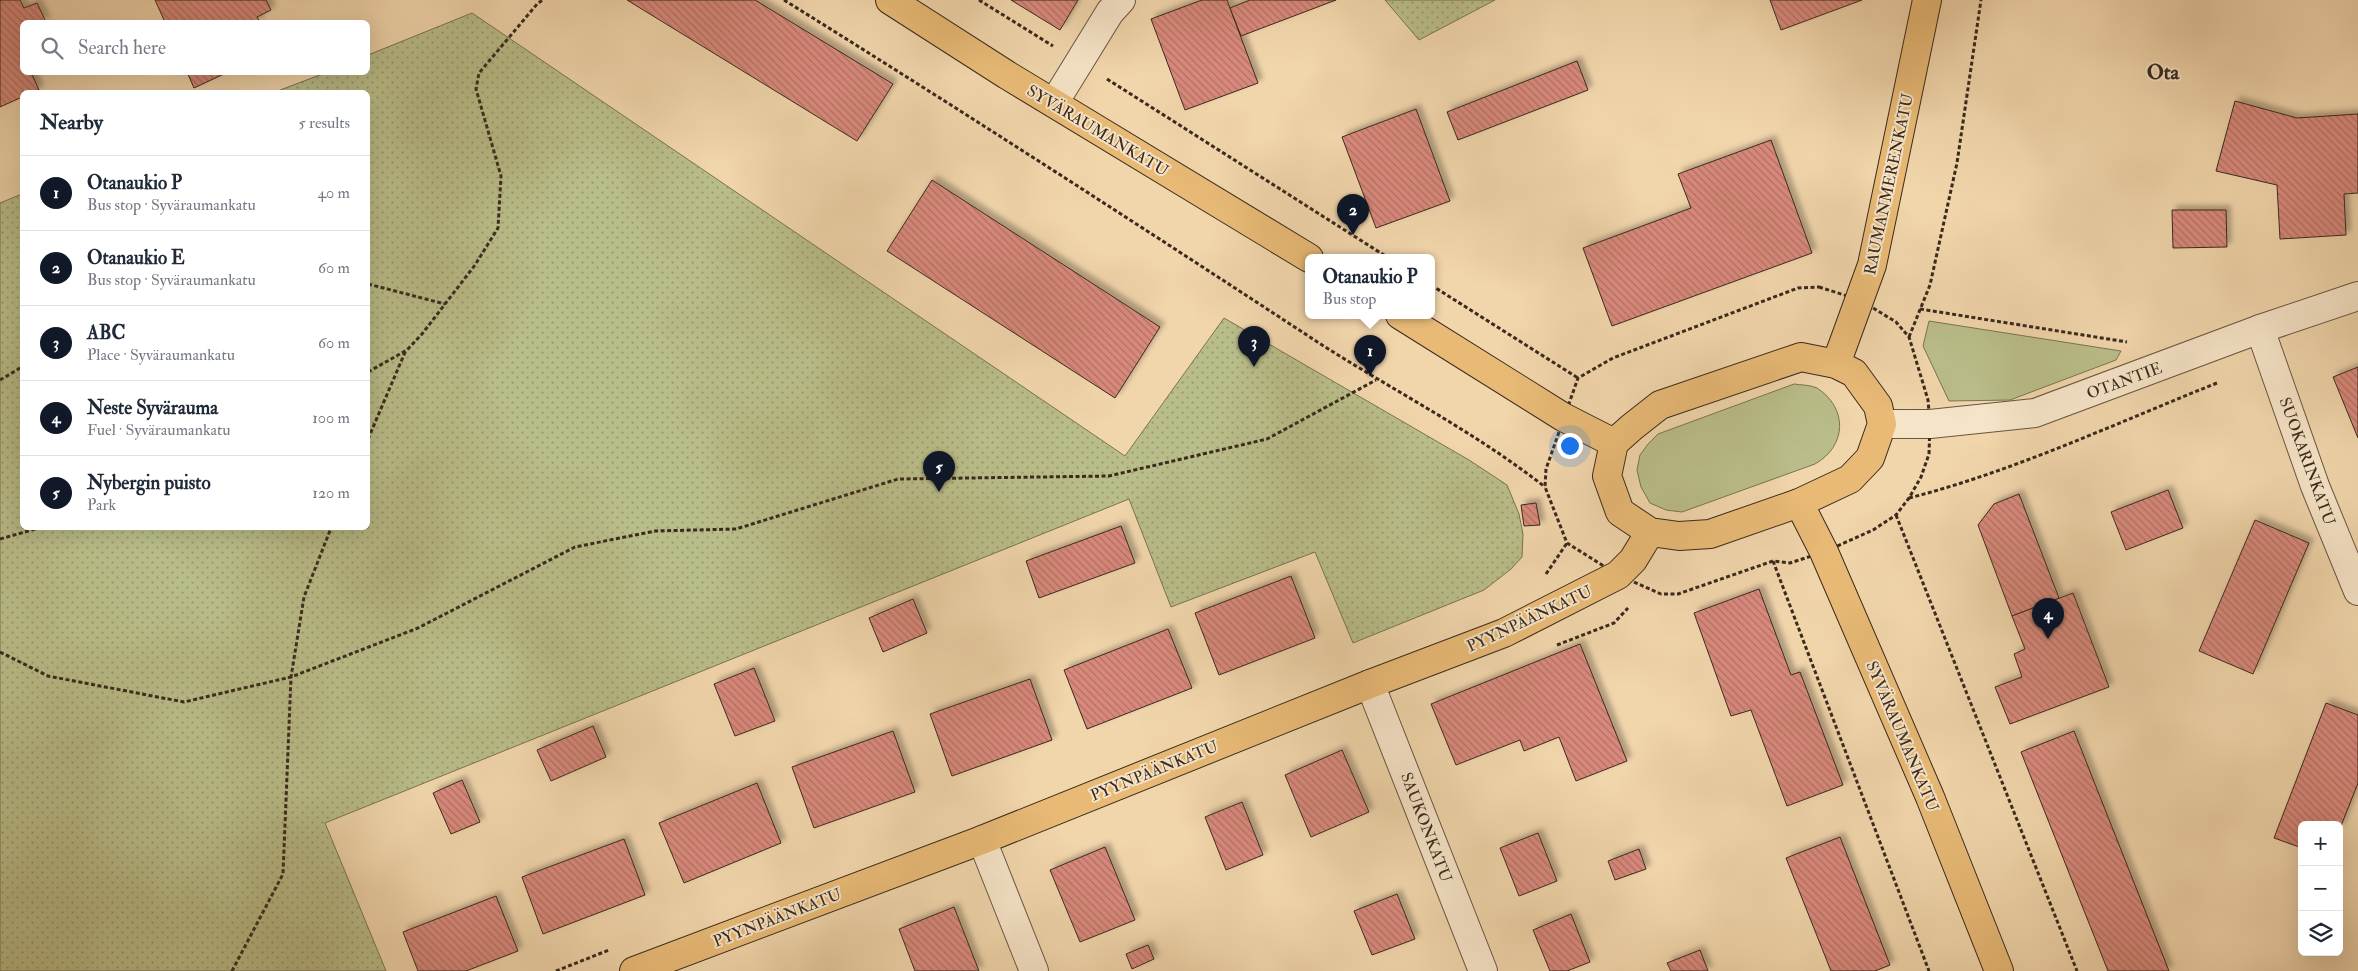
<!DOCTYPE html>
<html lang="en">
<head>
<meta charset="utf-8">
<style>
	:root { --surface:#fff; --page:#f6f6f7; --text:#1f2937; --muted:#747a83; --line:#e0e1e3; --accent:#111827 }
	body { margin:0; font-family:"IM FELL Double Pica",serif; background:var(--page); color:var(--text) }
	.controls { position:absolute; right:15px; bottom:15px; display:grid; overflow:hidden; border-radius:8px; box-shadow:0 5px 20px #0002 }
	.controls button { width:45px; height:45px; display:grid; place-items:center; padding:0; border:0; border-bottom:1px solid var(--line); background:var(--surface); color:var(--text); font:25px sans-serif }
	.you { position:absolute; left:1569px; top:445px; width:18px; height:18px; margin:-12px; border:4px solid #fff; border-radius:50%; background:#1a73e8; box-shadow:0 0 0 8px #1a73e833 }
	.badge { display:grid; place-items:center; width:32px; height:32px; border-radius:50%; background:var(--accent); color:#fff; font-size:16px; font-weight:700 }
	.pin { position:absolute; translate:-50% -41px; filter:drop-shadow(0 1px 2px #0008) }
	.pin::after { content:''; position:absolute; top:26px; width:18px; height:15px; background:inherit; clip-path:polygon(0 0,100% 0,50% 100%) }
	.popup { position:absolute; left:1305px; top:254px; width:130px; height:65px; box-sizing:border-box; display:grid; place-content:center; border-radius:8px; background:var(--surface); filter:drop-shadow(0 1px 4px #0005); font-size:16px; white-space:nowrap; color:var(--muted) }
	.popup b { font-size:19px; color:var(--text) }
	.popup::after { content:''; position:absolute; left:50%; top:100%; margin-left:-10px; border:10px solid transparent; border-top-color:var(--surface) }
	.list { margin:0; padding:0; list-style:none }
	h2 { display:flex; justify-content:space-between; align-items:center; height:65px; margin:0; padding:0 20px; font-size:21px }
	h2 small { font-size:16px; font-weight:400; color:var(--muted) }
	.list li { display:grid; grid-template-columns:32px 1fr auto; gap:15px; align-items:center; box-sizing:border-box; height:75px; padding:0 20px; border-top:1px solid var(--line) }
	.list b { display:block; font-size:19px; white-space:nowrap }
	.list p { margin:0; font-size:16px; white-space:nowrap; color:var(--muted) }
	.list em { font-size:16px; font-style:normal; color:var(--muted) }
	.icon { flex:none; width:28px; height:28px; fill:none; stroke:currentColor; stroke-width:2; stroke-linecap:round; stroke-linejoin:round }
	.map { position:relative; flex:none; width:2358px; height:971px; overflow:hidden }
	.search { position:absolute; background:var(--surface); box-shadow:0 5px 20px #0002; left:20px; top:20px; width:350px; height:55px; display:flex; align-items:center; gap:12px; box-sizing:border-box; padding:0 18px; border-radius:8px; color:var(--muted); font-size:19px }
	.panel { position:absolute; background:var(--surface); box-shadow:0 5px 20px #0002; left:20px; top:90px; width:350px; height:440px; border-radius:8px }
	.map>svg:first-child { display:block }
</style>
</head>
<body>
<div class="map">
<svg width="2358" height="971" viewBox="0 0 2358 971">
	<defs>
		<pattern id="park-dots" width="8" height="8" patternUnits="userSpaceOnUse" patternTransform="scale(1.25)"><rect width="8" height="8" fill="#b9bd89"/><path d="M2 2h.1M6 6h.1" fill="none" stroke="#979a6f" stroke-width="1.8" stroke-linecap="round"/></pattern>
		<pattern id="building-back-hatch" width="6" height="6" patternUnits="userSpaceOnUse" patternTransform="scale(1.25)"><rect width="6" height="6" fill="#d9897c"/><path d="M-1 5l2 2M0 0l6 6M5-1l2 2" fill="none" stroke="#b17065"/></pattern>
		<filter id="shadow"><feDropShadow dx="4.5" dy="-4.5" stdDeviation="2.5" flood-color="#0004"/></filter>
	</defs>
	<rect width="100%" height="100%" fill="#f1d5ab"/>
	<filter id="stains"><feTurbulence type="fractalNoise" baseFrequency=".004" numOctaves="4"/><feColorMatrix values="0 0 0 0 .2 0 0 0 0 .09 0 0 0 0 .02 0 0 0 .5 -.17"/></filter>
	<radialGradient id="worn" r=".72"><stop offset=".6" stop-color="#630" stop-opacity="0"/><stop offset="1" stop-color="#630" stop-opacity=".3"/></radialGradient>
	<g fill="#b9bd89" stroke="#797453">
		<polygon points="1929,321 2121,351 2116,360 2010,400 1949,401 1923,346"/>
		<path d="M 1794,384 C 1801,385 1811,385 1817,388 C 1848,408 1847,446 1815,464 L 1682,512 L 1666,510 L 1650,503 L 1641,487 L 1637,470 L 1640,455 L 1648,444 L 1658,434 Z"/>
	</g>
	<g fill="url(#park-dots)" stroke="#797453">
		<polygon points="1385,0 1495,0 1419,40"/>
		<polygon points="472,13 1125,456 1224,318 1469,460 1507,485 1519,514 1523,534 1522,557 1511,569 1484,590 1353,643 1315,552 1171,607 1129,499 325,823 386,971 0,971 0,203 22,194 22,528 368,528 368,92 275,92 325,73 368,72 368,55"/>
	</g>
	<g fill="url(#building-back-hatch)" stroke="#392a1d" filter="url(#shadow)">
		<polygon points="0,0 20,0 24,8 37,3 46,22 22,22 22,72 31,72 39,90 33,92 22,92 22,97 0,107"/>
		<polygon points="155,0 266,0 271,10 257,17 260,22 165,22"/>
		<polygon points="627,0 755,0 893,84 857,141"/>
		<polygon points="1011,0 1078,0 1060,30"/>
		<polygon points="1202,0 1227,0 1258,83 1185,110 1151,19"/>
		<polygon points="1250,0 1336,0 1241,36 1230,8"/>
		<polygon points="1770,0 1862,0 1781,30"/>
		<polygon points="1577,61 1588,90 1458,140 1447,112"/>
		<polygon points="187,72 228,72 194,88"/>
		<polygon points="2235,101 2297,118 2358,114 2358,193 2344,194 2346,235 2280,239 2277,185 2216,171"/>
		<polygon points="1416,109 1450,201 1376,228 1342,137"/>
		<polygon points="1771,140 1812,253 1612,326 1583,248 1691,208 1678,174"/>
		<polygon points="932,180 1160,327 1115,398 887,251"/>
		<polygon points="2172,210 2226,210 2227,247 2173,248"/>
		<polygon points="2358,367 2358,438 2333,377"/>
		<polygon points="2168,490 2183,528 2126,550 2111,512"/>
		<polygon points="2019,494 2059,598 2012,616 1978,525 1994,504"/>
		<polygon points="1536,503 1540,525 1524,526 1521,505"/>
		<polygon points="2255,520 2309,543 2253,674 2199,651"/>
		<polygon points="1121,526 1135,563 1039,598 1026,561"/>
		<polygon points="1291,576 1315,638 1219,675 1195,613"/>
		<polygon points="1759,589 1791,675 1800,672 1843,785 1787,806 1751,710 1731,716 1694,613"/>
		<polygon points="2073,593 2109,687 2010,724 1995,687 2022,677 2014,654 2025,649 2012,616"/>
		<polygon points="913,599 927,633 883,652 869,618"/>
		<polygon points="1168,629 1192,688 1087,729 1064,670"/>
		<polygon points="1580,644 1627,761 1576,781 1559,737 1524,751 1520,740 1456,765 1431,704"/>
		<polygon points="754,668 775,721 735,736 714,684"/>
		<polygon points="1030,679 1052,740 952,776 930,714"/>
		<polygon points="2326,703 2358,715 2358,783 2339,831 2339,825 2302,825 2302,848 2274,838"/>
		<polygon points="593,726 606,757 551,781 537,750"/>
		<polygon points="893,731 915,792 814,828 792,767"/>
		<polygon points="2074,731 2169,971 2108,971 2021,752"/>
		<polygon points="1342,750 1369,812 1311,837 1285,775"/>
		<polygon points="462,780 480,822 451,834 433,793"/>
		<polygon points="757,783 781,843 684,883 659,823"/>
		<polygon points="1242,802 1263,855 1226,870 1205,817"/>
		<polygon points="1538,833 1557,881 1519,896 1500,848"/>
		<polygon points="1840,837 1890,965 1875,971 1831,971 1786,858"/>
		<polygon points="624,839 645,895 543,934 522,877"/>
		<polygon points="1105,847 1135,920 1080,942 1050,870"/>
		<polygon points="1639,849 1646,869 1615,880 1608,861"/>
		<polygon points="1397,894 1415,939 1372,955 1354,911"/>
		<polygon points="496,896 518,951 466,971 418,971 403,932"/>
		<polygon points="954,907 979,971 915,971 899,929"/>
		<polygon points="1571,914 1590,962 1567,971 1550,971 1533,930"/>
		<polygon points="1148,945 1154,959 1132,969 1126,954"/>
		<polygon points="1700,950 1708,971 1671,971 1667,963"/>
	</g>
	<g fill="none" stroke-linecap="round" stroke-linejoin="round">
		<defs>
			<g id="minor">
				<polyline points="1054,103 1110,12 1121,0"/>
				<polyline points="2260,329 2315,486 2358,591"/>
				<polyline points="1882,424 1930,424 2035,413 2260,329 2358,296"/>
				<polyline points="1370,684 1483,971"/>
				<polyline points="982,840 1034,971"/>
			</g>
			<g id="major">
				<polyline points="890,0 1007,75 1309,258"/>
				<polyline points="1400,315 1563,417 1614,443"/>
				<polygon points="1801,357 1836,364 1854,373 1878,406 1882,424 1870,458 1850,479 1799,503 1710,534 1679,536 1650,532 1620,512 1607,476 1614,443 1632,427 1660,405"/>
				<polyline points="1836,364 1872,265 1927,0"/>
				<polyline points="1799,503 1824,552 1930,797 1999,971"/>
				<polyline points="634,971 982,840 1370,684 1504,633 1618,575 1633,560 1650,532"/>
			</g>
		</defs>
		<use href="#minor" stroke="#675540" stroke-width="30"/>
		<use href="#major" stroke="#392a1d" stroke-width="30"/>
		<g stroke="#392a1d" stroke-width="3" stroke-dasharray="4 2.5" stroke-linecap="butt">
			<path d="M 784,0 C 964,112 1142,227 1319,343 C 1394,391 1475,432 1545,487"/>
			<polyline points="979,0 1053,46"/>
			<polyline points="1107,79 1387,257"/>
			<polyline points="368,284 445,304"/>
			<polyline points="1431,285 1578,378"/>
			<polygon points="1819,287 1860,300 1896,322 1909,337 1928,400 1930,424 1929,454 1921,477 1909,498 1896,515 1873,530 1824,552 1790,563 1773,561 1678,594 1661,594 1618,575 1567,543 1545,487 1546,469 1578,378 1613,358 1798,288"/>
			<polyline points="1920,309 2127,342"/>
			<polyline points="1909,337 1930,285 1957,163 1981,0"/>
			<polyline points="368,372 407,350 422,334 475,265 498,228 501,176 476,89 479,73 538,3 543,0"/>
			<polyline points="0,380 22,367"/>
			<polyline points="368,439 406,350"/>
			<path d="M 1909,498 C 2015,471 2116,423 2217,383"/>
			<polyline points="1896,515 2077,971"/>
			<polyline points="0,539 39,528"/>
			<polyline points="1773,561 1929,971"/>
			<polyline points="1546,574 1567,543"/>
			<polyline points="1557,645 1614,623 1628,608"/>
			<polyline points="0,652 48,676 184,702 291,677 418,628 575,547 655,531 736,529 898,479 1109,476 1267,439 1376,380"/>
			<polyline points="232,971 283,874 291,677 304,597 331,528"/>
			<polyline points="556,971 609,950"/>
		</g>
		<use href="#minor" stroke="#f6e4c8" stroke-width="28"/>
		<use href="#major" stroke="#e8ba76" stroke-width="28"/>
	</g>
	<g text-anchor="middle" stroke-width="4" stroke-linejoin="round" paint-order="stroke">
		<g font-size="16" fill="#392a1d" stroke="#f6e4c8">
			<text transform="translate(1098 130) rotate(31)" y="6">SYVÄRAUMANKATU</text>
			<text transform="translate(1888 184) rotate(-78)" y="6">RAUMANMERENKATU</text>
			<text transform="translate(2124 380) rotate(-20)" y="6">OTANTIE</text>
			<text transform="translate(2308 461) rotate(70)" y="6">SUOKARINKATU</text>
			<text transform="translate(1529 618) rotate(-25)" y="6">PYYNPÄÄNKATU</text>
			<text transform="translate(1903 736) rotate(67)" y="6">SYVÄRAUMANKATU</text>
			<text transform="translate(1154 770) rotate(-22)" y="6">PYYNPÄÄNKATU</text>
			<text transform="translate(1427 827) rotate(69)" y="6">SAUKONKATU</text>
			<text transform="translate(777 917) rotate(-21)" y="6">PYYNPÄÄNKATU</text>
		</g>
		<g font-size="21" font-weight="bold" fill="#392a1d" stroke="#f6e4c8">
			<text x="2163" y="79">Ota</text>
		</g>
	</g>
	<rect width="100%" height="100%" filter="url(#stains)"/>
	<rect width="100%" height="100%" fill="url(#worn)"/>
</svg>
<div class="controls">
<button>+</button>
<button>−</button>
<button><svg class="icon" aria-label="layers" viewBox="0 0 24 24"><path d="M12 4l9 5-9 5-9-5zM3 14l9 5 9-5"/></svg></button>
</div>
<div class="you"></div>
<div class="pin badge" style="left:1370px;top:376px">1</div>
<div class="popup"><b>Otanaukio P</b>Bus stop</div>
<div class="pin badge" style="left:1353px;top:235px">2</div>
<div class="pin badge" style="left:1254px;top:367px">3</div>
<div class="pin badge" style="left:2048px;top:639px">4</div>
<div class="pin badge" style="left:939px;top:492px">5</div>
<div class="search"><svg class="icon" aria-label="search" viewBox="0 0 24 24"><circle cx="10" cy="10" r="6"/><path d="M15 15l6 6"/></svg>Search here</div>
<section class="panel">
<h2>Nearby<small>5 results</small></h2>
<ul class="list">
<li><span class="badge">1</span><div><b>Otanaukio P</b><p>Bus stop · Syväraumankatu</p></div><em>40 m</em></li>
<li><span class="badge">2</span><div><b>Otanaukio E</b><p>Bus stop · Syväraumankatu</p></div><em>60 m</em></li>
<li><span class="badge">3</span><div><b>ABC</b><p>Place · Syväraumankatu</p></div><em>60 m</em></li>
<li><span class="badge">4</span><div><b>Neste Syvärauma</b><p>Fuel · Syväraumankatu</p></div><em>100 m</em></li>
<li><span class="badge">5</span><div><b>Nybergin puisto</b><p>Park</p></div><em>120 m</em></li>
</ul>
</section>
</div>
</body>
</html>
